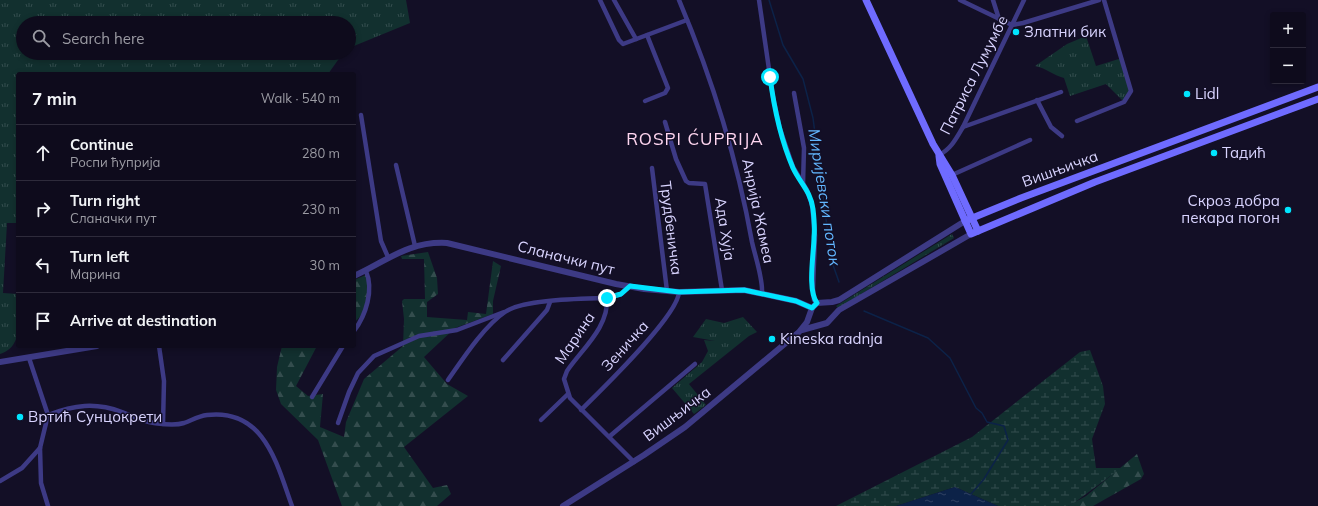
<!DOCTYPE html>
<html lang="en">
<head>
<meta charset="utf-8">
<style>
	:root { --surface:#0e0b1c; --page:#1c1929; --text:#f1f3f6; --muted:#9b9ba3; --line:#2e2b3b }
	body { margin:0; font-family:Mulish,sans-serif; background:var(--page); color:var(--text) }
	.controls { position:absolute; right:12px; top:12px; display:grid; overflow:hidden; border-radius:4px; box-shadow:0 2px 6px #0003 }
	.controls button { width:36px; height:36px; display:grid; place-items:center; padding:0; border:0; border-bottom:1px solid var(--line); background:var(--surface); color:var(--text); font:20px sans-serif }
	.stop { position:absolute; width:12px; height:12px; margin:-9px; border:3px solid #00e5ff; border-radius:50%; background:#fff }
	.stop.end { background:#00e5ff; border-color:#fff; box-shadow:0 1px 4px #0008 }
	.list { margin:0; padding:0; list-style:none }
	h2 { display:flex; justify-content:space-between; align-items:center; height:52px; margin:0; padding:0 16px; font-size:17px }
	h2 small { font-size:13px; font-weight:400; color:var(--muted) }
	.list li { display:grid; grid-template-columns:26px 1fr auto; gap:12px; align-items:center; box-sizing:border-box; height:56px; padding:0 16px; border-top:1px solid var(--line) }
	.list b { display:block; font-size:15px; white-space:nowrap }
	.list p { margin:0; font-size:13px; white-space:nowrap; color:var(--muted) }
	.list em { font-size:13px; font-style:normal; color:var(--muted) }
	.icon { flex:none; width:22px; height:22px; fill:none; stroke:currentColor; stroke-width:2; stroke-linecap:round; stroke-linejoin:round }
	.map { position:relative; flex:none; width:1318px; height:506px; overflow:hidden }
	.search { position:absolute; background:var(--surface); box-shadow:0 2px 6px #0003; left:16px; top:16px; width:340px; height:44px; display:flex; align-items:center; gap:10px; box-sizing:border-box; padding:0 14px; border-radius:22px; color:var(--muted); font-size:15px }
	.panel { position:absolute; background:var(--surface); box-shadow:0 2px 6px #0003; left:16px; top:72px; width:340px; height:276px; border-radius:4px }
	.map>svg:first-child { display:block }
</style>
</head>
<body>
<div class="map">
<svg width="1318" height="506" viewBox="0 0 1318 506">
	<defs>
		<pattern id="grass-tufts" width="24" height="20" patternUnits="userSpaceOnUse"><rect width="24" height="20" fill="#12302f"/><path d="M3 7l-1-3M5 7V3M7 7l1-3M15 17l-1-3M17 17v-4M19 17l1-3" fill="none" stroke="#344d4e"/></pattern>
		<pattern id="forest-firs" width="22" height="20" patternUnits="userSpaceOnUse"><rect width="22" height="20" fill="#12302f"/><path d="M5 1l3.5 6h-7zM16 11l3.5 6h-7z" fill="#344d4e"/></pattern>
		<pattern id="wetland-marsh" width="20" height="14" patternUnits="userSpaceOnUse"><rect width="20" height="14" fill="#12302f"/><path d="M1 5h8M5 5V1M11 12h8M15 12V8" fill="none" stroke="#344d4e"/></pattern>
		<pattern id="water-ripples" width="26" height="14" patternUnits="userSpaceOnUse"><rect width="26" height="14" fill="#0c2248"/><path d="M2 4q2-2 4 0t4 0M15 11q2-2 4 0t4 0" fill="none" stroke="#2f4163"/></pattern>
	</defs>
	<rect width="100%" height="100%" fill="#130f26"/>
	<g fill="url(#grass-tufts)">
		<path d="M 0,0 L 406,0 L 410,23 L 349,48 L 349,23 L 23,23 L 23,53 L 343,53 L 328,74 L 18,74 L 18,223 L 7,223 L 3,293 L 18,294 C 18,316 25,346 0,354 Z"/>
		<path d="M 1086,36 L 1096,66 L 1122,58 L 1131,87 L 1124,102 L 1106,84 L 1070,96 L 1064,78 C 1053,75 1046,68 1035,66 L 1067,44 Z"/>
		<polygon points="952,234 954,238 838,308 836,306"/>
		<polygon points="743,317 757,332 749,336 689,384 706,405 694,414 672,388 702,362 708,351 704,340 715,341 693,337 706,319 724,323"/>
	</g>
	<g fill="url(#forest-firs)">
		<polygon points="428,252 437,278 438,294 427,302 427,317 467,320 468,312 486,314 493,261 501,266 493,301 493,314 455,328 424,357 447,384 468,396 404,447 433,488 447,485 451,494 437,506 342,506 318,440 281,404 276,390 277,367 282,346 317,346 296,386 308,396 323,394 320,427 344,437 346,422 364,379 403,346 404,319 402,301 404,299 425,299 424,259 402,259 401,256"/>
		<polygon points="368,274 366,310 354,323 354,280"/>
		<polygon points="1137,454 1144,474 1141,479 1093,506 1068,506 1086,496"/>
	</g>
	<polygon fill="url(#wetland-marsh)" points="1090,350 1103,386 1105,404 1092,439 1096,468 1121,468 1074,503 1068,506 998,506 955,487 896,506 836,506 972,437 1080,352"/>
	<polygon fill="url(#water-ripples)" points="955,487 998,506 896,506"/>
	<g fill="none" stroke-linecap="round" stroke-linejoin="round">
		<g stroke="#0c2248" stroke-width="1.5">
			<polyline points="769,0 783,45 803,79 813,118 829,242 833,265 839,282"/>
			<polyline points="864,311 928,338 950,358 976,408 982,413 987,422 1004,426 1008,440 984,479 971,494"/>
		</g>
		<g stroke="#3d3a85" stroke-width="4.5">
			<polyline points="600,0 619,40 623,44 687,20"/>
			<polyline points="614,0 636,39"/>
			<path d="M 679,0 C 712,78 737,158 752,242 C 755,256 763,278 762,293"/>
			<polyline points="759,0 773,97 780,129 793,167 807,190 812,205 815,236 813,289 814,300 817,303"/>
			<polyline points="960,0 1012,25 1023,23 1099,0"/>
			<polyline points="993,0 999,19"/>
			<polyline points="794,93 804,148 803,184"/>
			<polyline points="1037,100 1051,127 1062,136"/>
			<polyline points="645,101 665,93 668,88 647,35"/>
			<polyline points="361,115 381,241 388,257"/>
			<polyline points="1077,121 1124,102 1131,91 1104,0"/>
			<polyline points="665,122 676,159 686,181 689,183 705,184 722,290"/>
			<polyline points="963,127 1061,92"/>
			<path d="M 939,155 C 951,149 956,139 963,127 L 1024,0"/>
			<polyline points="396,165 415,246"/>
			<polyline points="652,168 667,291"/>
			<polyline points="952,175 1030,140"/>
			<path d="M 630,286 L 621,294 L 607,298 C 609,327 582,349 567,371 L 564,379 L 570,398 L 634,462"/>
			<path d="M 354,331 C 366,315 374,290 366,271"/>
			<polyline points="159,346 164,381 163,424"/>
			<polyline points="29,358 48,415 40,448 41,483 48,506"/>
			<polyline points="503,360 547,310 550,302"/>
			<path d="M 448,380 C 462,360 484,326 505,312 C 523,299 583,299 607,298"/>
			<polyline points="312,397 343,346"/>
			<path d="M 581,410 C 601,390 678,316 679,292"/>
			<path d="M 48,415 C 74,405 95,402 122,412 C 132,416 142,421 154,423 C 163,424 174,426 184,423 C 192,420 199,416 207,415 C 265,408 277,465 292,506"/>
			<polyline points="541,420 568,394"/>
			<polyline points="338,423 349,392 358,373 374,356 419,336 457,330 504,312"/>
			<polyline points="610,436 695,364"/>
			<polyline points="0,481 22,468 40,448"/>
		</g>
		<g stroke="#3d3a85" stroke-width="6">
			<path d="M 354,276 C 387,261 408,241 447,243 L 616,284 L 644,289 L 679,292 L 744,290 L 796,301 L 812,308"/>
			<polyline points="802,330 827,323 839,310 971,234"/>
			<polyline points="0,362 97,346"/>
			<polyline points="563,506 644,455 685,427 799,332 807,322 812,308 817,303 832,302 839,300 965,221"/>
		</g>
		<g stroke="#6f6bff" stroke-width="7">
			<polyline points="866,0 933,144 952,175 978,231"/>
			<polyline points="939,156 940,164 971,234 1095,182 1318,99"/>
			<polyline points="965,221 1021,198 1318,87"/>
		</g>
	</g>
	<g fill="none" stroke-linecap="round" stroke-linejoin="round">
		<path stroke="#00e5ff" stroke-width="5" d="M 607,298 L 621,294 L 630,286 L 679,292 L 744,290 L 796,301 L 812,308 L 817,303 C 807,290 814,253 814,237 C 815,228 814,218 813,209 C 811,192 800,183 793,168 C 781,140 774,108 770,77"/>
	</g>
	<g fill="#00e5ff" stroke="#130f26" stroke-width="1.5">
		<circle cx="1016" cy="32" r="4"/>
		<circle cx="1187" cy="94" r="4"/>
		<circle cx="1214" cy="153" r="4"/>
		<circle cx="1288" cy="210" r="4"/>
		<circle cx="772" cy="339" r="4"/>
		<circle cx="20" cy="417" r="4"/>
	</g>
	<g text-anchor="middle" stroke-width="3" stroke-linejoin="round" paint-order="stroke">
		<g font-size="15" fill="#d9d4ff" stroke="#130f26" text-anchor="start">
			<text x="1024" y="37">Златни бик</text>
			<text x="1195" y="99">Lidl</text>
			<text x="1222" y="158">Тадић</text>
			<text x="1280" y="206" text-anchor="end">Скроз добра<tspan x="1280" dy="17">пекара погон</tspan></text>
			<text x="780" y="344">Kineska radnja</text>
			<text x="28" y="422">Вртић Сунцокрети</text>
		</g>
		<g font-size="15" fill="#d9d4ff" stroke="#130f26">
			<text transform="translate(974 75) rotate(-63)" y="5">Патриса Лумумбе</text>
			<text transform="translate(1060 169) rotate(-20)" y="5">Вишњичка</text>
			<text transform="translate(758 211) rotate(78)" y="5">Анрија Жамеа</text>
			<text transform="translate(671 228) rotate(83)" y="5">Трудбеничка</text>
			<text transform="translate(725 229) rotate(81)" y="5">Ада Хуја</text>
			<text transform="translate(566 258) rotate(14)" y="5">Сланачки пут</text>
			<text transform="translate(575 338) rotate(-56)" y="5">Марина</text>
			<text transform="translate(625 346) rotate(-48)" y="5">Зеничка</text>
			<text transform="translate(677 414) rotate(-37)" y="5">Вишњичка</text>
		</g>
		<g font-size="16" font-style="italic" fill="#62b6ff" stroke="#130f26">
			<text transform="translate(825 197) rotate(81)" y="6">Миријевски поток</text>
		</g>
		<g font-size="17" letter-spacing="1" fill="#ffd6f0" stroke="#130f26">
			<text x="695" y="145">ROSPI ĆUPRIJA</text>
		</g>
	</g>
</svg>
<div class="controls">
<button>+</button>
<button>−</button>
</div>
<div class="stop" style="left:770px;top:77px"></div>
<div class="stop end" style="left:607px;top:298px"></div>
<div class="search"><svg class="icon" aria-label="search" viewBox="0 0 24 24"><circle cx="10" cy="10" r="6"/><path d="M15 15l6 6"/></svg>Search here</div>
<section class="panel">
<h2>7 min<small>Walk · 540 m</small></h2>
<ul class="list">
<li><svg class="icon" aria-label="ahead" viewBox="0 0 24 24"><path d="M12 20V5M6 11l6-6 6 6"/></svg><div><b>Continue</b><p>Роспи ћуприја</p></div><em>280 m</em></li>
<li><svg class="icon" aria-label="right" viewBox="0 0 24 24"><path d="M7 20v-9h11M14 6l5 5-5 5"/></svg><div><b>Turn right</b><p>Сланачки пут</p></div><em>230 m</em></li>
<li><svg class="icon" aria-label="left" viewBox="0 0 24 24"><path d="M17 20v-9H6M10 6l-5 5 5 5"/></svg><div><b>Turn left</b><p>Марина</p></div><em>30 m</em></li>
<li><svg class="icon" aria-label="arrive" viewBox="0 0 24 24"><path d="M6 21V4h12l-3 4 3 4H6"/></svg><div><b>Arrive at destination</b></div></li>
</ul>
</section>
</div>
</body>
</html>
